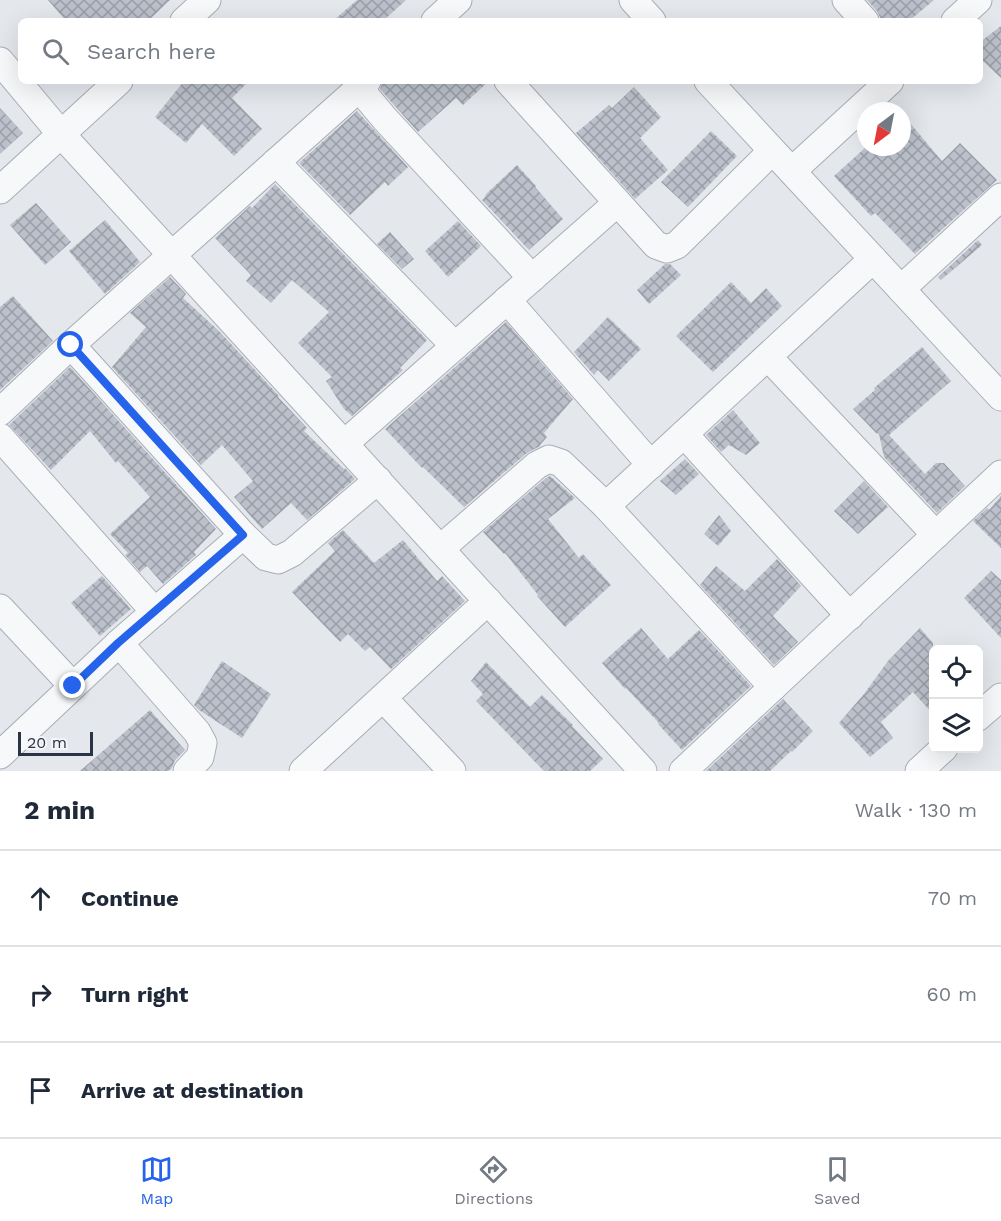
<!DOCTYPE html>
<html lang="en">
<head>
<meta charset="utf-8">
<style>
	:root { --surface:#fff; --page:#f6f6f7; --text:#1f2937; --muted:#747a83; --line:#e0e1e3; --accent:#2563eb }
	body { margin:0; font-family:"Work Sans",sans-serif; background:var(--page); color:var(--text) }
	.controls { position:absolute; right:18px; bottom:18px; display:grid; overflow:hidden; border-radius:9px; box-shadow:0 6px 24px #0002 }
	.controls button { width:54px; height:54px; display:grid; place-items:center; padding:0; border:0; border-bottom:2px solid var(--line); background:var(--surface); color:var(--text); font:30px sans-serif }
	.compass { position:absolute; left:857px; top:102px; width:54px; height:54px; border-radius:50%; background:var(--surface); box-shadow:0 6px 24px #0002; rotate:212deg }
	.scale { position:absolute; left:18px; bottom:15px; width:75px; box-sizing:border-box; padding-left:6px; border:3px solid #2b3445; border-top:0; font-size:16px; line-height:21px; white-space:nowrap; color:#2b3445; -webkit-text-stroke:4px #f4f6f9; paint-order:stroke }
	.stop { position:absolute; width:18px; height:18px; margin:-14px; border:4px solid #2563eb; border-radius:50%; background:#fff }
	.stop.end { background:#2563eb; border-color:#fff; box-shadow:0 2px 6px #0008 }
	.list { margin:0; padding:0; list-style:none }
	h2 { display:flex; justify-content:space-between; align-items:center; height:78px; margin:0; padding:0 24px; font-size:26px }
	h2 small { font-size:20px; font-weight:400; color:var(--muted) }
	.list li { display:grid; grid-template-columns:39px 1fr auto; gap:18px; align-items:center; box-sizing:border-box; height:96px; padding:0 24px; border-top:2px solid var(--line) }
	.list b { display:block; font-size:22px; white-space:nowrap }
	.list em { font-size:20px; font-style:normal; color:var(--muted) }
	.icon { flex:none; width:33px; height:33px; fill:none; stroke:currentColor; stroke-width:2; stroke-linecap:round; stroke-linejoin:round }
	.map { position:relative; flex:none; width:1001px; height:771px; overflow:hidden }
	.search { position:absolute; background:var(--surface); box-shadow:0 6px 24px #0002; left:18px; right:18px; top:18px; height:66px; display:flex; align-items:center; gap:15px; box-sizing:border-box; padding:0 21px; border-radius:9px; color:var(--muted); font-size:22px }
	.sheet { height:366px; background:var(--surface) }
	nav { display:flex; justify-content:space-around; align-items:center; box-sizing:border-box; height:84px; border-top:2px solid var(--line); background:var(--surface); font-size:16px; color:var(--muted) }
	nav a { display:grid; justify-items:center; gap:3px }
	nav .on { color:var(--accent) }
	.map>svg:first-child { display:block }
</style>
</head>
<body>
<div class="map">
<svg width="1001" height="771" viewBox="0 0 1001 771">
	<defs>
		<pattern id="building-cross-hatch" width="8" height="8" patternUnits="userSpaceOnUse" patternTransform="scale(1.5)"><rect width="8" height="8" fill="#bbc0ca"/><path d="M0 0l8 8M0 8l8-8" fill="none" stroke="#989da6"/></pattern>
	</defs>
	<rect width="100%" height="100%" fill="#e4e7ec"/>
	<g fill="url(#building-cross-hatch)">
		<polygon points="48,0 170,0 148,21 66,21"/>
		<polygon points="357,0 406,0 383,21 333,21"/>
		<polygon points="867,0 934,0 909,21 880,21 880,17 877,11"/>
		<polygon points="1001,26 1001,78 980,58 980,42"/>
		<polygon points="184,81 249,81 232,98 262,129 234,156 202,124 186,143 155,117"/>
		<polygon points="383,81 489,81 463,105 456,98 418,132 380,89"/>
		<polygon points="634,87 661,117 640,138 668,170 635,199 576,133 609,105 612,108"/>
		<polygon points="0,108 23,133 0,154"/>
		<polygon points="357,111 408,167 388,186 385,182 350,215 299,163"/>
		<polygon points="904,116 942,161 960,143 997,180 915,254 875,213 871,216 834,176 866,147 902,147 902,117"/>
		<polygon points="711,131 737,156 688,207 661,182"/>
		<polygon points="517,165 536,186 535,187 563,219 529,250 482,200 486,196 485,195"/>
		<polygon points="275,184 427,340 400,368 403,370 352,416 344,409 326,381 332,377 298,343 329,312 292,280 271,303 246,281 251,275 215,238 250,206 252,208"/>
		<polygon points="36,203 71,242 45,265 10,225"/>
		<polygon points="105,220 140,262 105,294 69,251"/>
		<polygon points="458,221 481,246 448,277 425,251"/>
		<polygon points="390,232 414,259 402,269 377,244"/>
		<polygon points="978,240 982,245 941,280 938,277"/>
		<polygon points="665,264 670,264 681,275 649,304 637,290"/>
		<polygon points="170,277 186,294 183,298 219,331 279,396 278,397 307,428 304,431 344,469 345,468 355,479 307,520 291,503 262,529 234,497 253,481 222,445 201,465 112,367 146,327 130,313"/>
		<polygon points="731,282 751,303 766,288 782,306 713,372 676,336"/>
		<polygon points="13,296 53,341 0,390 0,307"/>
		<polygon points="608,317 641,349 609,381 598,370 594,375 574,352"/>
		<polygon points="506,322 573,399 544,433 547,437 540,445 540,446 527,453 464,507 423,467 422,468 385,429"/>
		<polygon points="922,347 951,381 889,435 925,474 936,463 944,463 965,486 937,513 884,457 879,434 876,433 853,409 875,390 874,388"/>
		<polygon points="70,367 216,529 194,552 196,555 163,584 147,566 140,572 125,555 128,553 110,534 150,497 118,461 116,463 90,431 51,470 9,425"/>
		<polygon points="733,410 760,443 746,455 729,445 721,452 706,435"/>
		<polygon points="685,459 699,474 676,495 660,481"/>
		<polygon points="550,476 575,498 548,519 579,558 583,554 611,585 565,627 537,596 538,595 505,553 504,554 483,532 546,478"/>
		<polygon points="864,481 888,507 858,534 834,511"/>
		<polygon points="1001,496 1001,548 973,521 987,508 989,510"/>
		<polygon points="719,515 731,531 718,546 704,534"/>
		<polygon points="343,530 374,563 403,540 437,581 442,576 465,601 391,669 370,647 365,651 348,634 340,642 292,592 335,551 328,543"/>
		<polygon points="777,559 801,586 773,616 798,642 774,665 700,585 716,566 745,591"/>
		<polygon points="991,571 1001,580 1001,638 964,598"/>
		<polygon points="102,576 131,609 100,636 71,603"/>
		<polygon points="641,628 668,659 699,630 751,686 682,750 658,724 659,723 626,688 625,689 602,663"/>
		<polygon points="920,628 933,643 933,714 913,692 881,722 893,738 870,757 839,723 864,694 888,661"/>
		<polygon points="222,661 271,694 242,738 199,710 194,705"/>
		<polygon points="486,662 530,707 542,695 573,725 572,726 603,759 590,771 544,771 476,701 483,694 471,681"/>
		<polygon points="783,699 813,731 792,752 791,751 770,771 706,771"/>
		<polygon points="150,710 185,750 175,760 172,768 168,771 80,771"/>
	</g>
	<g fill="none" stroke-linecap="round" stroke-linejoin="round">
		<defs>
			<g id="street">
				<polyline points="633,0 652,21"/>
				<polyline points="846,0 865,21"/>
				<polyline points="184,21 207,0"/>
				<polyline points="435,21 458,0"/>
				<polyline points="955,21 978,0"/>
				<polyline points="0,61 61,134 643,771"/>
				<polyline points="508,81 656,245 667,249 677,245 772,151"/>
				<polyline points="708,81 1001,397"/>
				<polyline points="359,88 385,119 532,278"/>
				<polyline points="276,162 455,346"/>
				<polyline points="792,171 890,81"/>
				<polyline points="0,190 119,81"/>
				<polyline points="901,289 1001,197"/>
				<polyline points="507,300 651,465"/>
				<polyline points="71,345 243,535 266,557 278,560 292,553 378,480"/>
				<polyline points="768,357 936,535"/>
				<polyline points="0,412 71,345 367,81"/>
				<polyline points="684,434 850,616"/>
				<polyline points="0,437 155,612"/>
				<polyline points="344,444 617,203"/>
				<polyline points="606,506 873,259"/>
				<polyline points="440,549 537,465 549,459 561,463 606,506 773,687"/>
				<polyline points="0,608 73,686"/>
				<polyline points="119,643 197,732 203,743 200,757 187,771"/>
				<polyline points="383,698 452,771"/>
				<polyline points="978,717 1001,697"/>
				<polyline points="0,755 119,643 243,535"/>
				<polyline points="303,771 488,601"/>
				<polyline points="683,771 1001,474"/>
				<polyline points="919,771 944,748"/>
			</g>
		</defs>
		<use href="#street" stroke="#a9aeb7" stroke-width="29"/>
		<use href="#street" stroke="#f7f8fa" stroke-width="27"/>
	</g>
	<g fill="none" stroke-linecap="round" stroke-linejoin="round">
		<polyline stroke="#2563eb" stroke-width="8" points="71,345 243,535 118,643 73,686"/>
	</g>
</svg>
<div class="controls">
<button><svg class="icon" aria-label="locate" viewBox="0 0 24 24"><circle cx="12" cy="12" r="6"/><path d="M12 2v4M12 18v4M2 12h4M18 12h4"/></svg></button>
<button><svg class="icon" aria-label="layers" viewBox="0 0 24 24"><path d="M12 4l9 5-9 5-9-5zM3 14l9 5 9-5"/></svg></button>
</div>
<svg class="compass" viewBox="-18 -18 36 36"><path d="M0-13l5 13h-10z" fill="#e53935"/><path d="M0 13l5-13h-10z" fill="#747a83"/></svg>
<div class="scale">20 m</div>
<div class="stop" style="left:71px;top:345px"></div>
<div class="stop end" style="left:73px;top:686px"></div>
<div class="search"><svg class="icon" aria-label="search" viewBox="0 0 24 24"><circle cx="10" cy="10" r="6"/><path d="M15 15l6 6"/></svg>Search here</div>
</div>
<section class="sheet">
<h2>2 min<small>Walk · 130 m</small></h2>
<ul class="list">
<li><svg class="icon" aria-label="ahead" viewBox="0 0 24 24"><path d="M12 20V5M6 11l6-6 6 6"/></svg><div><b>Continue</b></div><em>70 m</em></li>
<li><svg class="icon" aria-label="right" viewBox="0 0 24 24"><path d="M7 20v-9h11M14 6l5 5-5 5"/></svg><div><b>Turn right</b></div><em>60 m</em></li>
<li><svg class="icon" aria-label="arrive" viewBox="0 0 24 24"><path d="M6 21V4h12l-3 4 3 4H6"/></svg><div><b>Arrive at destination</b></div></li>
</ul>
</section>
<nav>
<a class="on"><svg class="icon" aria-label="map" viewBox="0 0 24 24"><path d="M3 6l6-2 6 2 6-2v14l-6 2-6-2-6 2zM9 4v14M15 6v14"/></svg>Map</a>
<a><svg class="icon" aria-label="directions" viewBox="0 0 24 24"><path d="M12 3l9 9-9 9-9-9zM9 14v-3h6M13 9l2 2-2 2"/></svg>Directions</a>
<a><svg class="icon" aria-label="saved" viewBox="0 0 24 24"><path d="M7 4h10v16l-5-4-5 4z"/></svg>Saved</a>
</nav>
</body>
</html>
